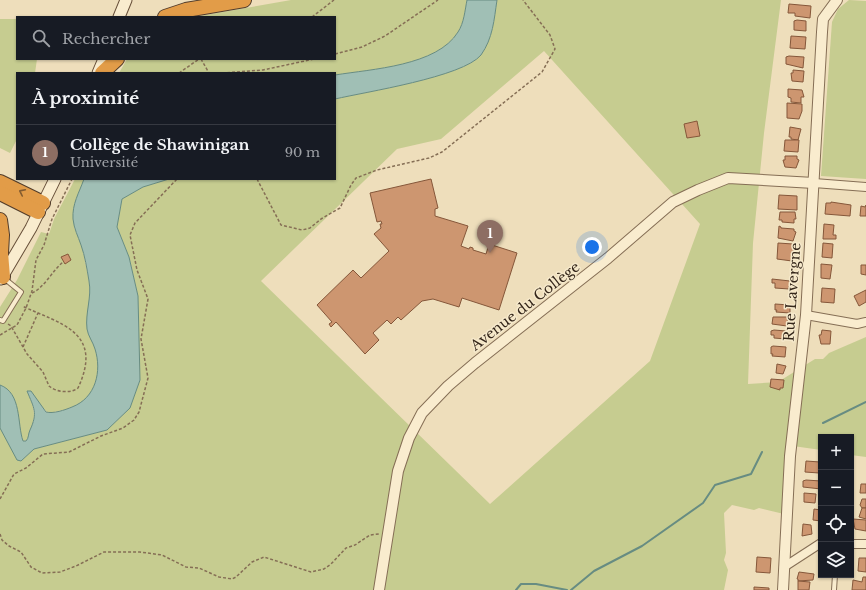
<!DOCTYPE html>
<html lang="fr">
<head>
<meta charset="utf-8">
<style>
	:root { --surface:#171b24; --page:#242831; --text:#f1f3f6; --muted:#9ea1a6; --line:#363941; --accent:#0f766e }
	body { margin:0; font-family:"Libre Baskerville",serif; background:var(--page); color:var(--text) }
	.controls { position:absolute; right:12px; bottom:12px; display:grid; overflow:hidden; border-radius:0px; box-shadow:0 1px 3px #0004 }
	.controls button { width:36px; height:36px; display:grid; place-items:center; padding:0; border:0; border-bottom:1px solid var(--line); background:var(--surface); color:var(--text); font:20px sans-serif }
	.you { position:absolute; left:592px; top:247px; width:14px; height:14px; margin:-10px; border:3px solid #fff; border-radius:50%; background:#1a73e8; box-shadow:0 0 0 6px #1a73e833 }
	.badge { display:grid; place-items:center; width:26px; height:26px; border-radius:50%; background:var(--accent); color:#fff; font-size:13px; font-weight:700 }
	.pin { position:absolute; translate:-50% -33px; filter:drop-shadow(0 1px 2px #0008) }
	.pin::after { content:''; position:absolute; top:21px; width:14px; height:12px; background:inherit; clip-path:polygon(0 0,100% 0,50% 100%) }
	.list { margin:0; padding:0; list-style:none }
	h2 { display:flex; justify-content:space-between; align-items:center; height:52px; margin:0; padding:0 16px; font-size:17px }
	h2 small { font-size:13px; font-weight:400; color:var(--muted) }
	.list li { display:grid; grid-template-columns:26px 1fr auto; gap:12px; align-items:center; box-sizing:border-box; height:56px; padding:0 16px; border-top:1px solid var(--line) }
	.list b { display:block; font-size:15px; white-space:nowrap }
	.list p { margin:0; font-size:13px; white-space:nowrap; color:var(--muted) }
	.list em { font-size:13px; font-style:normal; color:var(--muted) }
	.icon { flex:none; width:22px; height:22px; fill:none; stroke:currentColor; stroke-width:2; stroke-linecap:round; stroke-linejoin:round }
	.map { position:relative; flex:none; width:866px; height:590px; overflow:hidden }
	.search { position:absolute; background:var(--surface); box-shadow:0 1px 3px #0004; left:16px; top:16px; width:320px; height:44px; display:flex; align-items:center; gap:10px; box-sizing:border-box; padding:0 14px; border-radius:0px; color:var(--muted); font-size:15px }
	.panel { position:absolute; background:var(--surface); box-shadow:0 1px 3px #0004; left:16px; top:72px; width:320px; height:108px; border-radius:0px }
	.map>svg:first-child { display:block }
</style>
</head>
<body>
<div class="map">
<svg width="866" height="590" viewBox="0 0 866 590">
	<rect width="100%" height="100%" fill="#eedebb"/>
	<g fill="#c6cc90" fill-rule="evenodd">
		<path d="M 291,0 L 467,0 C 465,10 464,23 458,32 C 437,66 372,69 335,75 L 335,73 L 119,73 L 127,59 L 335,59 L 335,17 L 194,17 Z"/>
		<path d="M 497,0 L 781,0 L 764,133 L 753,243 L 748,384 L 778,382 L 815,359 L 823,359 L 829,353 L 866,337 L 866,457 L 851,455 L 851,437 L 821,437 L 821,450 L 793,446 L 788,515 L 759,508 L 754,510 L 732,505 L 724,513 L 726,553 L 724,560 L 728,570 L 724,590 L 0,590 L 0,428 L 21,461 L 34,449 L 107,430 L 130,408 L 140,380 L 138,296 L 129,257 L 117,227 L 122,199 L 143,187 L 169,179 L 335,179 L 335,99 C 365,92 463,77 481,55 C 493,38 494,20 497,0 ZM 544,51 L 700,224 L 650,361 L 490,504 L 261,281 L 397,149 L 441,139 Z"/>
		<polygon points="849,0 866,1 866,179 821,176 832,22 838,9"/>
		<polygon points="0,19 17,19 17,59 37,59 35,73 17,73 17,139 10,153 0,148"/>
		<path d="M 75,179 L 84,179 L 74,227 L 82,246 L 89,281 L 90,305 L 87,330 L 95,348 L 98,361 L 98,374 L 93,390 L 83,402 L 68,409 L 49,413 L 46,411 L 27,391 C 37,414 35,417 28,440 L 23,441 C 17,424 21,393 0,385 L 0,307 L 17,280 L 41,232 L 49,234 L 54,219 Z"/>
	</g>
	<g fill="#a0bfb5" stroke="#678c82">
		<path d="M 467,0 L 497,0 C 494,20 493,38 481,55 C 463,77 365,92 335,99 L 335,75 C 372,69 437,66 458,32 C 464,23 465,10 467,0 Z"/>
		<path d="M 84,179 L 169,179 L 143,187 L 122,199 L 117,227 L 129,257 L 138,296 L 140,380 L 130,408 L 107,430 L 34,449 L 21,461 L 17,460 L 0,428 L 0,385 C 22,393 17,424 23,441 L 26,441 C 29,438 28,434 30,430 C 38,413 34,408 27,391 L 31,391 L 46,412 C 53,414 65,410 72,407 C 96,398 102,371 95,349 C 93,342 88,336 87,329 C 85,313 92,297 89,281 C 87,269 85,256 81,245 C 78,236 74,229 73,219 C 72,204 79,193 84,179 Z"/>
	</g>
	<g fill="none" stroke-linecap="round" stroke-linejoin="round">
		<g stroke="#678c82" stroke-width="2">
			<polyline points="823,423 866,402"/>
			<polyline points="516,590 521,584 536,584 567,590"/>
			<polyline points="571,590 594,571 642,546 703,503 715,485 751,474 762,452"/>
		</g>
	</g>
	<g fill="#cd9670" stroke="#85573a">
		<polygon points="789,4 811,6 810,18 795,16 795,13 788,13"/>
		<polygon points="797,20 806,21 806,31 794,30 794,21"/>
		<polygon points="791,36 806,37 805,49 790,48"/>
		<polygon points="789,56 804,57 803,68 786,64 786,57"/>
		<polygon points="793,70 804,71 803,82 792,81 791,73 793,73"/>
		<polygon points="788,89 802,90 804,97 801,97 801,103 791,102 791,98 788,97"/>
		<polygon points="787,103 802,104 802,111 799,119 787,118"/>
		<polygon points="697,121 700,136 687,138 684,124"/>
		<polygon points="790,127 801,129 798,140 791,139 791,137 789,137"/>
		<polygon points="785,140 799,140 798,152 784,151"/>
		<polygon points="785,156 797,156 797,159 799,160 796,168 785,167 783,160 785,160"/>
		<polygon points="431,179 438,208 435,209 435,216 468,226 461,246 469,249 470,247 473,248 473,250 486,254 489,244 517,253 499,310 462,298 459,307 433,299 422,301 401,320 398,317 391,324 387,320 386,321 373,333 379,340 365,354 336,322 331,327 329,324 332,322 317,305 353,270 361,278 389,251 374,234 381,228 380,224 382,224 381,221 377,222 370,193"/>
		<polygon points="779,195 797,196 797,210 778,209"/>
		<polygon points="831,202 851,205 850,216 825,214 826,203 831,203"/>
		<polygon points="866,205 866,216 860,216 861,206 865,207"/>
		<polygon points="780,212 795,212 796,219 794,219 794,223 782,222 782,220 779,220"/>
		<polygon points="824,224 834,225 833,235 836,235 836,239 823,239"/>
		<polygon points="779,226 781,227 781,228 794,229 794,231 796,232 793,241 778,238"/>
		<polygon points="778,243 793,244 793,247 794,247 792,261 777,259"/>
		<polygon points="823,243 833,244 832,258 822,257"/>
		<polygon points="68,254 71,260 65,264 61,257"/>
		<polygon points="821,264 832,265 830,279 821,278"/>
		<polygon points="861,265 866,265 866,275 861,274"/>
		<polygon points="772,279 790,281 790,282 792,283 792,286 789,286 789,289 775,288 775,283 772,283"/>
		<polygon points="822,288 835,289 834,303 821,302"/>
		<polygon points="866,290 866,302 859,306 854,296"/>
		<polygon points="775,304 790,305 790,313 776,312 777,310 775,310"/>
		<polygon points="773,317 788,317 787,326 772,324"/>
		<polygon points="774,330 786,331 788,336 786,336 786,339 774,338 774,335 771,335 771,331"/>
		<polygon points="822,330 831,331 830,344 821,344 819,335 821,335"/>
		<polygon points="773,346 786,347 785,357 772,356 773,354 771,354 771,347"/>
		<polygon points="777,364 786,366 783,374 776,373"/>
		<polygon points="771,379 784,380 783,388 780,388 780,390 770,387"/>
		<polygon points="806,461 820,462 819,473 805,472"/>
		<polygon points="806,480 821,481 821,489 803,487 803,481"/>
		<polygon points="861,484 866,484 866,493 860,493"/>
		<polygon points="804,493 816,494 815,503 804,502"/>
		<polygon points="862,499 866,499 866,508 862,508 860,505"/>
		<polygon points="862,508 866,508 866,519 859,517"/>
		<polygon points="814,509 821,510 821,521 813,520"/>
		<polygon points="853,519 866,520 866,531 855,529"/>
		<polygon points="803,524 811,525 812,534 802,536"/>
		<polygon points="757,557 771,558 770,573 756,572"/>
		<polygon points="859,558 866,558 866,572 858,571"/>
		<polygon points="799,572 814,574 813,580 798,581 798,579 797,579"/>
		<polygon points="863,577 866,577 866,590 852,590 853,580 862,582"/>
		<polygon points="798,581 810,582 809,590 798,590"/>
		<polygon points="754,587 769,588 769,590 754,590"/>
	</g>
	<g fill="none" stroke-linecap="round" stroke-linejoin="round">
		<defs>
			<g id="service">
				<polyline points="0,320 3,321 21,292 5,279"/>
				<polyline points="834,590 835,575"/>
			</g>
			<g id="minor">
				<polyline points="814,183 866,187"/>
				<polyline points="806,315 857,324 866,322"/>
				<polyline points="851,544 866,544"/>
				<polyline points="784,567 821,543"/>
			</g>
			<g id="tertiary">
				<polyline points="379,590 398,471 409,438 422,413 448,386 475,363 608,258 673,202 698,190 728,178 814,183"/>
				<polyline points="783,590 790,456 806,315 822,32 823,19 837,0"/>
			</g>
			<g id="secondary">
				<polyline points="119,17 126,0"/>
				<polyline points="98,73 104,59"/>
				<polyline points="1,279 31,228 55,179"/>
			</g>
			<g id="motorway">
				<polyline points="165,17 186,10 244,0"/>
				<polyline points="102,73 117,59"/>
				<polyline points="0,182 43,203"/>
				<polyline points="0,193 38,212"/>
				<polyline points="0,220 2,235 1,253 3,277"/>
			</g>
		</defs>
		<use href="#service" stroke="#856e55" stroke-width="6"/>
		<use href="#minor" stroke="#856e55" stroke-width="10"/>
		<use href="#tertiary" stroke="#856e55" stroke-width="12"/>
		<use href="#secondary" stroke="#674f39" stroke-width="13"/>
		<use href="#motorway" stroke="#523c2a" stroke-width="16"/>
		<g stroke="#856e55" stroke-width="1.5" stroke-dasharray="3 2" stroke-linecap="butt">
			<polyline points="312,17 334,0"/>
			<polyline points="335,54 362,47 385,36 438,0"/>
			<polyline points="201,59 209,73"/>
			<polyline points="179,73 199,59"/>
			<polyline points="222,73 263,70 314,59"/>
			<polyline points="257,179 281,225 302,230 310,228 321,219 340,208 351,185 356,178 377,170 429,158 442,152 542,72 555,49 550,35 523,0"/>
			<path d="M 32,293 C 45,287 52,271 63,262"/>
			<path d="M 8,324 L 11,326 L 27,354 L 43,372 L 49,386 C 56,392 70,394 78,388 C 104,332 61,324 22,306"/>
			<polyline points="0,335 17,325 26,308 32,291 36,260 44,245 52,219 72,179"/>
			<polyline points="23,347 38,313"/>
			<polyline points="0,499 14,474 26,468 43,454 69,452 101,436 123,428 134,420 139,412 148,378 141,339 148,299 137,270 130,235 135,223 177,179"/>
			<polyline points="0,534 2,540 9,546 21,552 31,567 42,573 60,572 76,566 104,552 140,552 162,555 186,567 199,568 219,577 232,579 236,577 252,562 264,557 311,572 324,569 331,564 346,548 355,545 370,535 379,534"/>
		</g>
		<use href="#service" stroke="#f9ecce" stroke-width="4"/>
		<use href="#minor" stroke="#f9ecce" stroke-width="8"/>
		<use href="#tertiary" stroke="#f9ecce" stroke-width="10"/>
		<use href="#secondary" stroke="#f9ecce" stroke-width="11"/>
		<use href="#motorway" stroke="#e29c48" stroke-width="14"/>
	</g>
	<defs><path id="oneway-chevron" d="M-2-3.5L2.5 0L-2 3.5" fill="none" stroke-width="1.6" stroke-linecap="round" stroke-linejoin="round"/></defs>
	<use stroke="#825b2f" href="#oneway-chevron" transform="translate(22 192) rotate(-154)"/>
	<g text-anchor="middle" stroke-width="3" stroke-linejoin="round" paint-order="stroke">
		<g font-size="14" fill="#34261a" stroke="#f6e9cb">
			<text transform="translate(792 292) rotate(-86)" y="5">Rue Lavergne</text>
			<text transform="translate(525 306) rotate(-38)" y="5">Avenue du Collège</text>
		</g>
	</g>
</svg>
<div class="controls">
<button>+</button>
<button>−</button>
<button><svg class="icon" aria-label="locate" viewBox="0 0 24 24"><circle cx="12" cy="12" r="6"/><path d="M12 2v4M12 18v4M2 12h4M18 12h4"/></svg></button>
<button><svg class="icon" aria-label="layers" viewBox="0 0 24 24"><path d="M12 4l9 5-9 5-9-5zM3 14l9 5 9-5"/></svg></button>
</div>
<div class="you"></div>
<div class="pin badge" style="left:490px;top:253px;background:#8d6e63">1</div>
<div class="search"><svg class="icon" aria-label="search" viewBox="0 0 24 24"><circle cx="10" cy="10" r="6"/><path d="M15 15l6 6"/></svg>Rechercher</div>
<section class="panel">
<h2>À proximité<small></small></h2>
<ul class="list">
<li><span class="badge" style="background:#8d6e63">1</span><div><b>Collège de Shawinigan</b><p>Université</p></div><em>90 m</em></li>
</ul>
</section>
</div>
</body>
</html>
